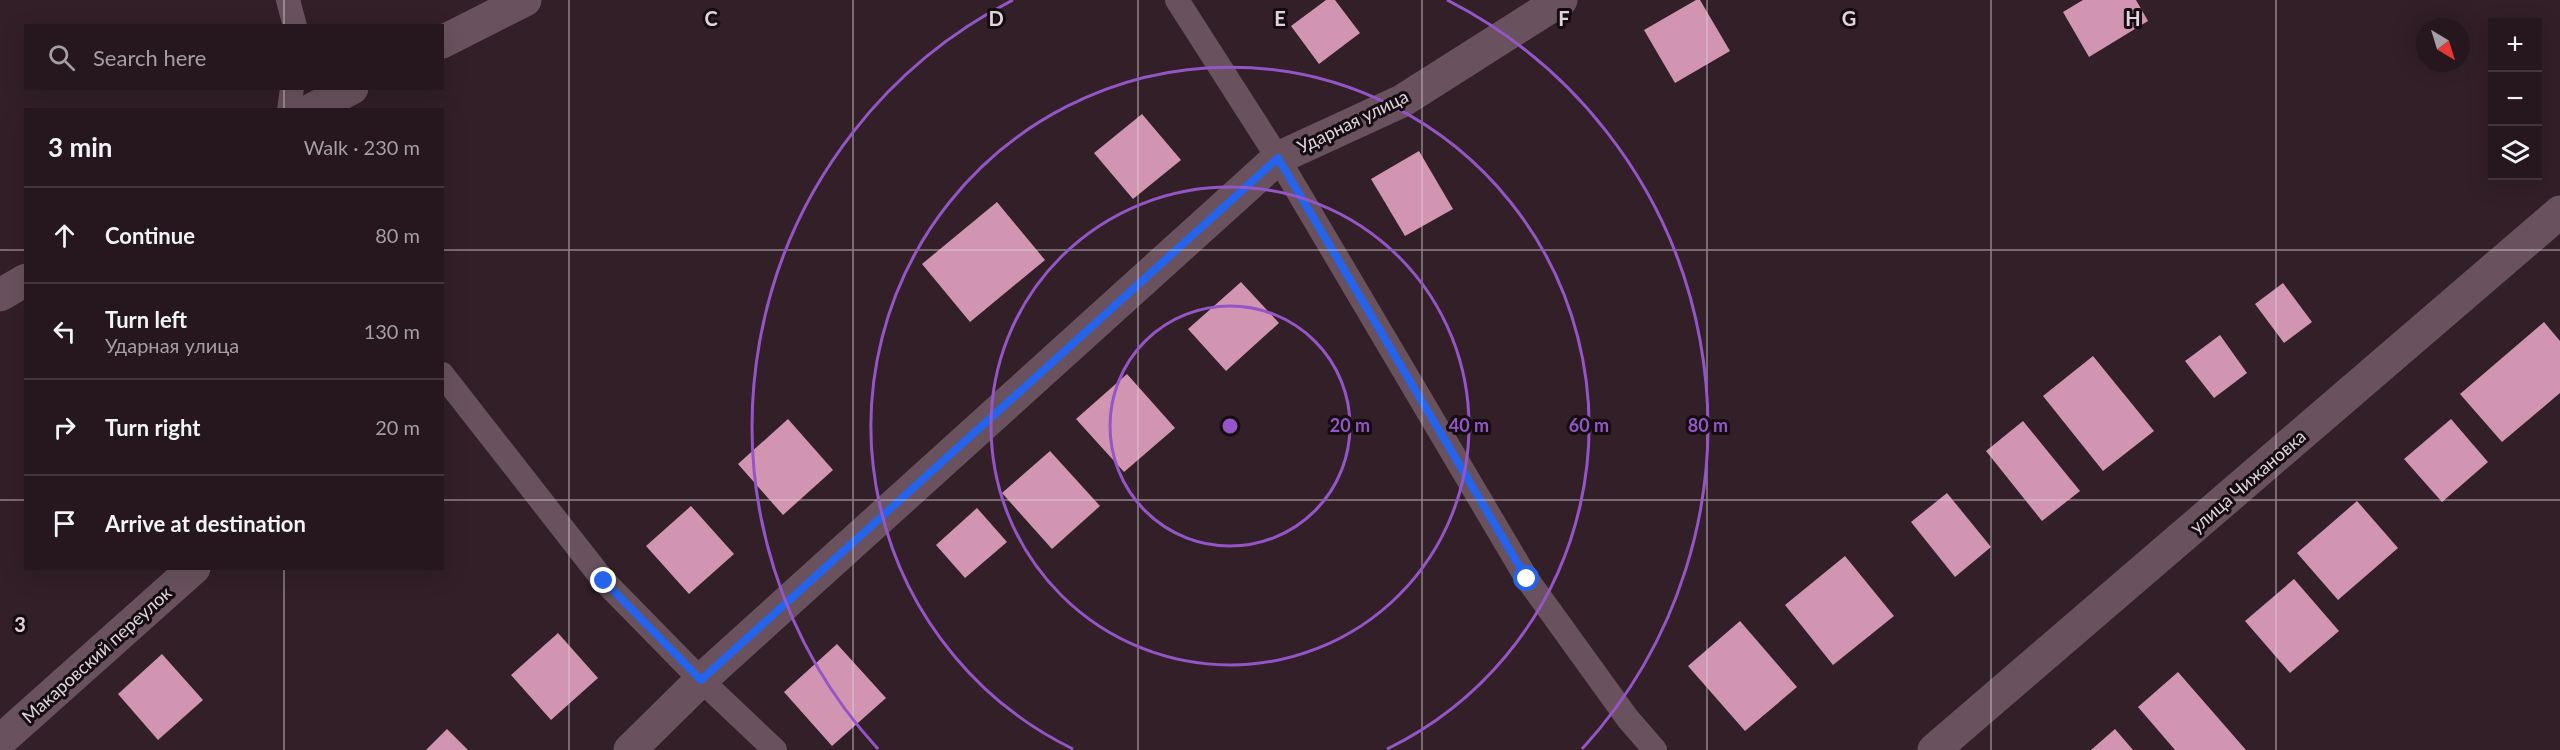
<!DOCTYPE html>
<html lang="en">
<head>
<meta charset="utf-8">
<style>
	:root { --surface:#26171e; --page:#32242b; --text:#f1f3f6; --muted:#a49fa4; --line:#42363c }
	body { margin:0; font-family:Lato,sans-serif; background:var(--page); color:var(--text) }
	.controls { position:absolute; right:18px; top:18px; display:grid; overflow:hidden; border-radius:0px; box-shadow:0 6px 24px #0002 }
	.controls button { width:54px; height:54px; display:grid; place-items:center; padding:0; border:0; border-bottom:2px solid var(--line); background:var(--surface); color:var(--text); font:30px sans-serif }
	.compass { position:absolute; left:2416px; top:18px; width:54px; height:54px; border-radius:50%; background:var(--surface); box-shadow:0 6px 24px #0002; rotate:142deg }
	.stop { position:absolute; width:18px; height:18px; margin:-14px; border:4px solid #2563eb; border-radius:50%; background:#fff }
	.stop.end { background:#2563eb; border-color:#fff; box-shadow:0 2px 6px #0008 }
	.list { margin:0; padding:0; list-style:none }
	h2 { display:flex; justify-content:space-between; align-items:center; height:78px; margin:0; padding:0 24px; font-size:26px }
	h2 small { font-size:20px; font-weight:400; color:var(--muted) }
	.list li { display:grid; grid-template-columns:39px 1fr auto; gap:18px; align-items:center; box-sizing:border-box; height:96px; padding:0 24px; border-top:2px solid var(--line) }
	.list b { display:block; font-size:22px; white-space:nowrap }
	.list p { margin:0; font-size:20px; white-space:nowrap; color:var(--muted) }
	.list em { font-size:20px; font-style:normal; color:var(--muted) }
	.icon { flex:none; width:33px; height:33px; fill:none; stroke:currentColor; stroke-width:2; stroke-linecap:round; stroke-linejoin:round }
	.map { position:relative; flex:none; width:2560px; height:750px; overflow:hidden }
	.search { position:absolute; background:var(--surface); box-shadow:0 6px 24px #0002; left:24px; top:24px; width:420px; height:66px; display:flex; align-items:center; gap:15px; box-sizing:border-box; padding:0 21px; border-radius:0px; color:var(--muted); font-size:22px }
	.panel { position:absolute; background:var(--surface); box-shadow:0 6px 24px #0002; left:24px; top:108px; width:420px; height:462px; border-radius:0px }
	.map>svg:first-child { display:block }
</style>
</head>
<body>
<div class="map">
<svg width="2560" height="750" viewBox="0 0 2560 750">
	<rect width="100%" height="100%" fill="#321f28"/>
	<g fill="#d195b2">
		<polygon points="1326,0 1335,0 1360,33 1319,64 1291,26"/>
		<polygon points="1696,0 1700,0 1730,51 1675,83 1644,30"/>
		<polygon points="2083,0 2136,0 2148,21 2089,57 2063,12"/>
		<polygon points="1142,114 1181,160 1133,199 1094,153"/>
		<polygon points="1419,151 1453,209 1405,236 1371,179"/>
		<polygon points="997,202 1045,260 970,322 922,264"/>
		<polygon points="1241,282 1279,323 1226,371 1188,329"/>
		<polygon points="2283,283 2312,322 2284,343 2255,304"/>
		<polygon points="2544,322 2560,341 2560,393 2502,442 2460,394"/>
		<polygon points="2220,335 2247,373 2214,398 2185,361"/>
		<polygon points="2093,356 2154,431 2103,471 2043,396"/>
		<polygon points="1127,374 1175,428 1124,472 1076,419"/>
		<polygon points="788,419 833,470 783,515 738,464"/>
		<polygon points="2451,419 2488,462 2442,502 2404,459"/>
		<polygon points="2023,421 2080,491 2042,521 1986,451"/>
		<polygon points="1050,451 1100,506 1052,549 1002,493"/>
		<polygon points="1947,493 1991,547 1955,577 1911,522"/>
		<polygon points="2357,501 2398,548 2338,600 2297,553"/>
		<polygon points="691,506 734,554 689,594 646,546"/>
		<polygon points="977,508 1007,542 965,578 936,545"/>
		<polygon points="1845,556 1894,616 1833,665 1785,605"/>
		<polygon points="2294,579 2339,631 2290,673 2245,621"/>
		<polygon points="1740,621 1797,687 1745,731 1688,666"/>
		<polygon points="558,633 598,678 551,720 511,675"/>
		<polygon points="837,644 886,698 832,746 784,692"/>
		<polygon points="162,654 203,700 158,740 118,694"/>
		<polygon points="2178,672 2246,750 2175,750 2138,707"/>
		<polygon points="447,729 468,750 426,750"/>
		<polygon points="2115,729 2133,750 2091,750"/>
	</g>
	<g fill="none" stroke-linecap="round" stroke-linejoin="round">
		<g stroke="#69525d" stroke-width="24">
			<polyline points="288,0 295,26"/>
			<polyline points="1177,0 1278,158 1527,579 1628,719 1655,750"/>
			<polyline points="289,110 292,88"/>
			<polyline points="442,374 604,581 701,680 775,750"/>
		</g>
		<g stroke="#69525d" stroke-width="33">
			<polyline points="442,42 525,0"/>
			<polyline points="311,110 352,88"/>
			<polyline points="0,295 26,280"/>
			<polyline points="0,741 194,568"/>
			<polyline points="630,750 701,680 1278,158 1402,101 1561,0"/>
			<polyline points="1934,750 2560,212"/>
		</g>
	</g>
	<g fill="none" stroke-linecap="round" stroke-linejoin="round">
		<polyline stroke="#2563eb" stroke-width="8" points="604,581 701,680 1278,158 1527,579"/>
	</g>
	<path fill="none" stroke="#e0d3d9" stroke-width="1.5" stroke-opacity="0.55" d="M 284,0 L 284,26M 569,0 L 569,750M 853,0 L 853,750M 1138,0 L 1138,750M 1422,0 L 1422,750M 1707,0 L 1707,750M 1991,0 L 1991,750M 2276,0 L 2276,750M 284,88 L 284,110M 0,250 L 26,250M 442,250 L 2560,250M 0,500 L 26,500M 442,500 L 2560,500M 284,568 L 284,750"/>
	<g fill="none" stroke="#9456c6" stroke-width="3">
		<circle cx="1230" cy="426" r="120"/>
		<circle cx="1230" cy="426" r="239"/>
		<path d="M1073 749A359 359 0 1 1 1387 749"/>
		<path d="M878 749A478 478 0 0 1 1013 0M1447 0A478 478 0 0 1 1582 749"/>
	</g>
	<g text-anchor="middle" stroke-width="6" stroke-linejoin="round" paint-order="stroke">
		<g font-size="18" fill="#e0d3d9" stroke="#140c10">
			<text transform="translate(1353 122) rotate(-26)" y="6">Ударная улица</text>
			<text transform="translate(2248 482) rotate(-41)" y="6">улица Чижановка</text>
			<text transform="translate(97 655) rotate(-42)" y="6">Макаровский переулок</text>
		</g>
	</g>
	<g font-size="20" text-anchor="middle" font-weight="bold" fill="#e0d3d9" stroke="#140c10" stroke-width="6" stroke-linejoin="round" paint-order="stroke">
		<text x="711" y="26">C</text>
		<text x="996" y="26">D</text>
		<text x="1280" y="26">E</text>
		<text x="1564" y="26">F</text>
		<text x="1849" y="26">G</text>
		<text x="2133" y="26">H</text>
		<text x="20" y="632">3</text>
	</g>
	<circle cx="1230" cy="426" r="9" fill="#9456c6" stroke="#140c10" stroke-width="3"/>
	<g font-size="18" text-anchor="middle" font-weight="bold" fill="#9456c6" stroke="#140c10" stroke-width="6" stroke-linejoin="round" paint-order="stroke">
		<text x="1350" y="432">20 m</text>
		<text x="1469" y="432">40 m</text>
		<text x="1589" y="432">60 m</text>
		<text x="1708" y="432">80 m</text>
	</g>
</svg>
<div class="controls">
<button>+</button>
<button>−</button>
<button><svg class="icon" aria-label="layers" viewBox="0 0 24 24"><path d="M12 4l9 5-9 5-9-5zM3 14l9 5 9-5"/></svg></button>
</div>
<svg class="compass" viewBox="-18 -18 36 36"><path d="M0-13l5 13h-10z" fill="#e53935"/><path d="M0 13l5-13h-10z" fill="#a49fa4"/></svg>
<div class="stop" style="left:1527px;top:579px"></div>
<div class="stop end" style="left:604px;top:581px"></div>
<div class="search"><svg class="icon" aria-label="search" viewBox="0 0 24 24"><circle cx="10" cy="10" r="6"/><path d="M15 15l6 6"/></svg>Search here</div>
<section class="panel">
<h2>3 min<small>Walk · 230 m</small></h2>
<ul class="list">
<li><svg class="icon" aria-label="ahead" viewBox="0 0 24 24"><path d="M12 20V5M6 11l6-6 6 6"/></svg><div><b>Continue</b></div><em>80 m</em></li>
<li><svg class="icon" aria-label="left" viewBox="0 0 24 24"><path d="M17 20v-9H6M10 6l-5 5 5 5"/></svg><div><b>Turn left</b><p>Ударная улица</p></div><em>130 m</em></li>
<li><svg class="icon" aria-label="right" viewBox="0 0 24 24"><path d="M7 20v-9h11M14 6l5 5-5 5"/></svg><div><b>Turn right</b></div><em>20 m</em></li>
<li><svg class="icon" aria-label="arrive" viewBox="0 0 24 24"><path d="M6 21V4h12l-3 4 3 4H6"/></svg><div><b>Arrive at destination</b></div></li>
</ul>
</section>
</div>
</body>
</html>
